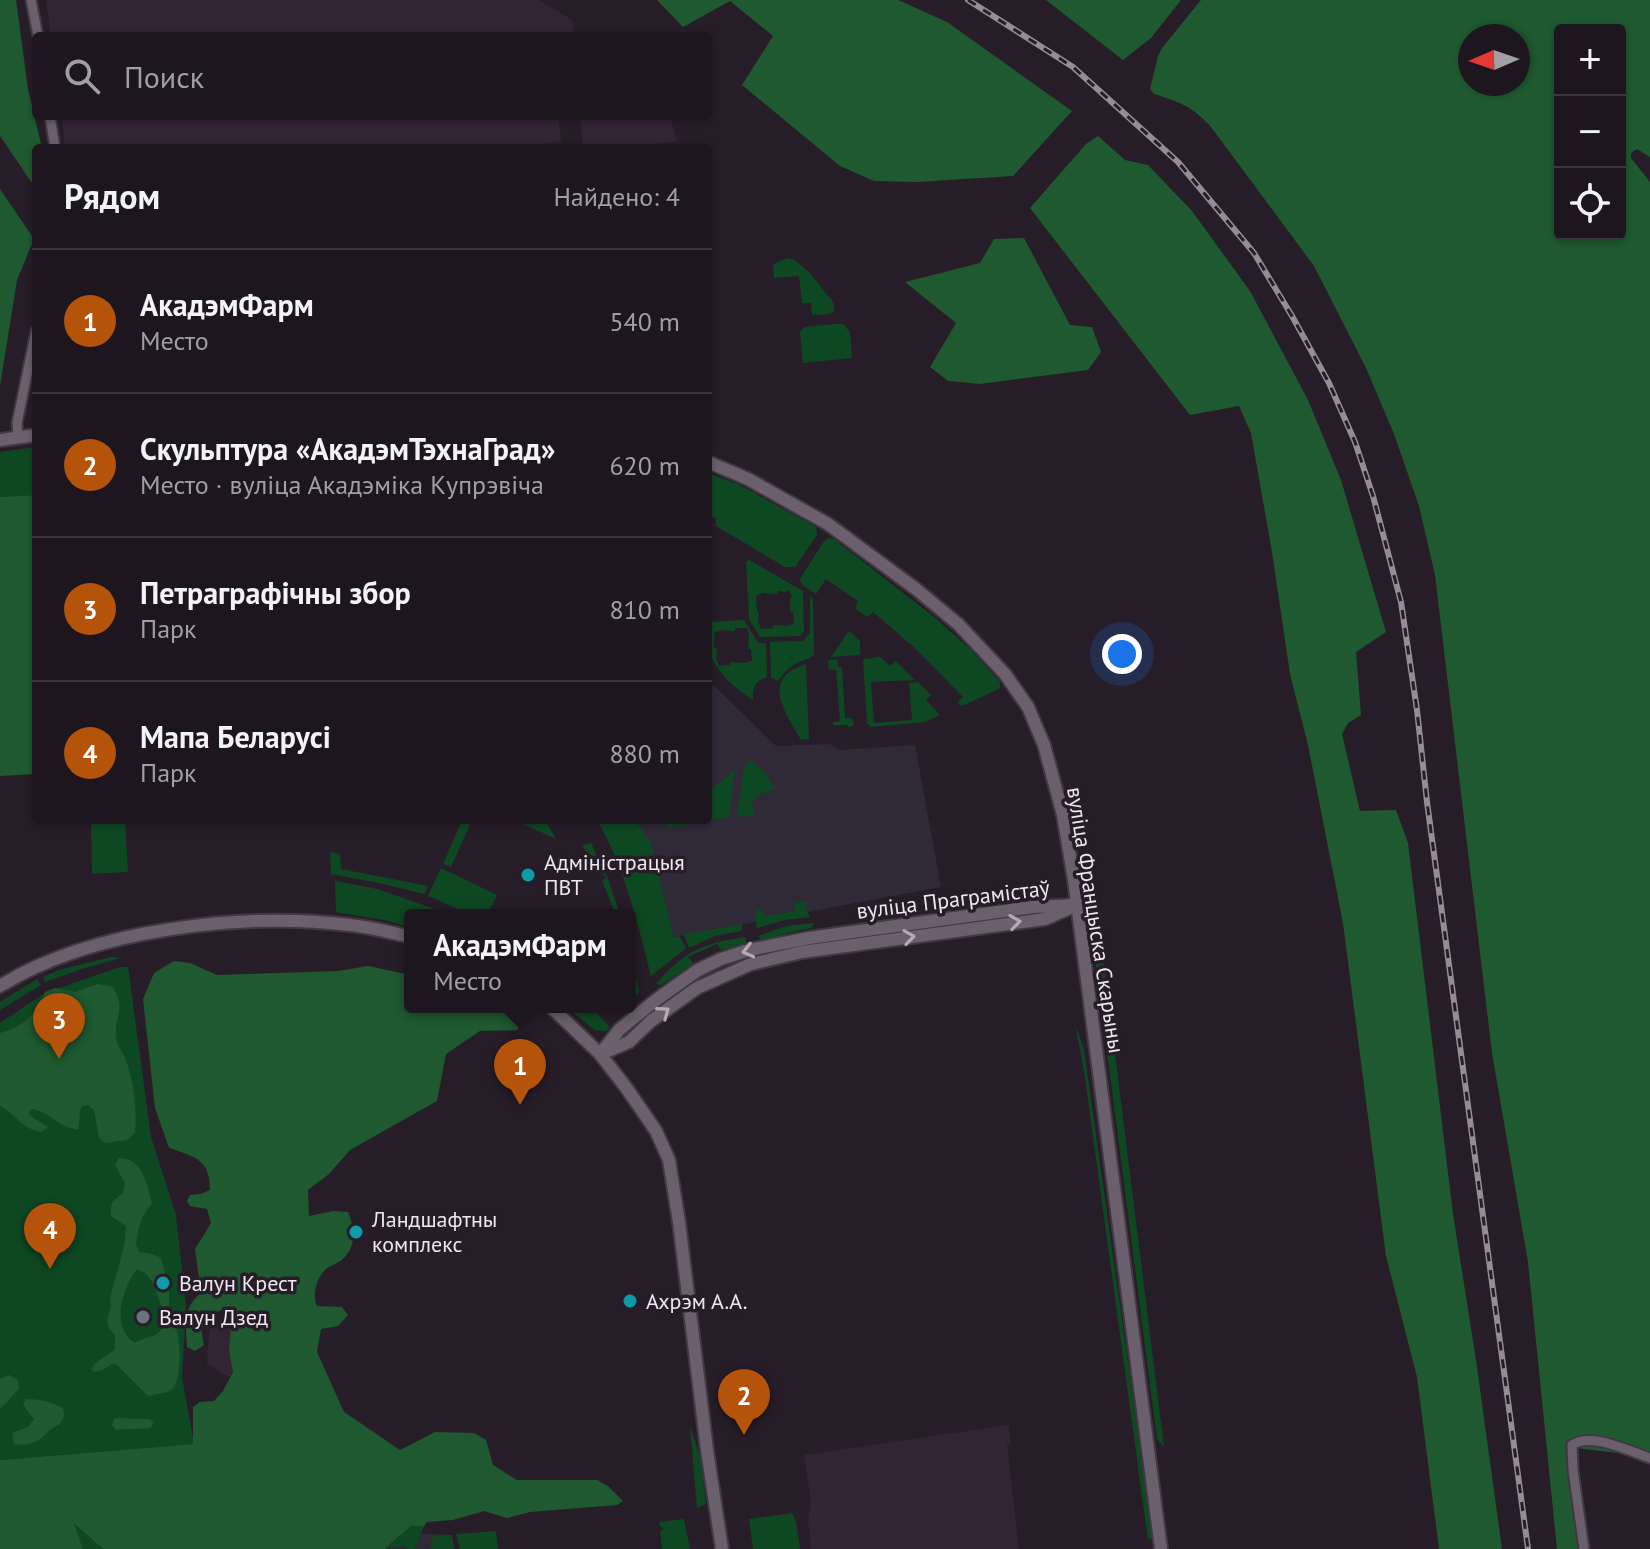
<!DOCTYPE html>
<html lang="ru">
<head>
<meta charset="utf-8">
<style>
	:root { --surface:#1d161f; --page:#2a232c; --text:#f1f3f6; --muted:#a09fa4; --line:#3b353d; --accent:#b45309 }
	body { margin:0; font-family:"PT Sans",sans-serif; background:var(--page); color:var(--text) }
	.controls { position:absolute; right:24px; top:24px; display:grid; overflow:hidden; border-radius:8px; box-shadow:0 2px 6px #0004 }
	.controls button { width:72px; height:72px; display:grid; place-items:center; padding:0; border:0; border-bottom:2px solid var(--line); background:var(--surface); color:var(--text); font:40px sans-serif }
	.compass { position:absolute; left:1458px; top:24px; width:72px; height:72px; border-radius:50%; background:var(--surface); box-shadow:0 2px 6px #0004; rotate:268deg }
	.you { position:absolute; left:1122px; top:654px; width:28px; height:28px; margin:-20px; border:6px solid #fff; border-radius:50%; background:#1a73e8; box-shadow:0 0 0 12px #1a73e833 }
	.badge { display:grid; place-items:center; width:52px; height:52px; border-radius:50%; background:var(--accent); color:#fff; font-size:26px; font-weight:700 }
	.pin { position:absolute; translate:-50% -66px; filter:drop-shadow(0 2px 4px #0008) }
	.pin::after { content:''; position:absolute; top:42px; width:28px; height:24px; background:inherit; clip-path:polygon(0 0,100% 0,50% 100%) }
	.popup { position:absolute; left:404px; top:909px; width:232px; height:104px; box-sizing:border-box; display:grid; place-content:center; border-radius:8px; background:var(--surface); filter:drop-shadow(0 2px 6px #0005); font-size:26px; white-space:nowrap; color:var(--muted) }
	.popup b { font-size:30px; color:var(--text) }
	.popup::after { content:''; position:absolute; left:50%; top:100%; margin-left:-16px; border:16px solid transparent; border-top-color:var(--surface) }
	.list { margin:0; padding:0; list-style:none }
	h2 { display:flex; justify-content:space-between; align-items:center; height:104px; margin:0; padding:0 32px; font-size:34px }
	h2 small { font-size:26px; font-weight:400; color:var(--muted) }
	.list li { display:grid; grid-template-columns:52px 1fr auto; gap:24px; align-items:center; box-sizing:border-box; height:144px; padding:0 32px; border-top:2px solid var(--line) }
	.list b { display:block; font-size:30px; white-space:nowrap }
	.list p { margin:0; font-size:26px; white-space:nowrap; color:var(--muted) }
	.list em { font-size:26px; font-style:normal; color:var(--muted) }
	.icon { flex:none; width:44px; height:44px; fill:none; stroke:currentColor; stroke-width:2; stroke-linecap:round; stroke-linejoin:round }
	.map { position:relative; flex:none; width:1650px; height:1549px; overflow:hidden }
	.search { position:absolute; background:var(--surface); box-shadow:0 2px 6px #0004; left:32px; top:32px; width:680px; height:88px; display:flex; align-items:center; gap:20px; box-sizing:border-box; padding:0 28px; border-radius:8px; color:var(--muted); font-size:30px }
	.panel { position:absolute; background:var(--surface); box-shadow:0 2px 6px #0004; left:32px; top:144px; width:680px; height:680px; border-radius:8px }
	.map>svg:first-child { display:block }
</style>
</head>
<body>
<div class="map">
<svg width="1650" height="1549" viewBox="0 0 1650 1549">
	<rect width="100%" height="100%" fill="#271d29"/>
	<g fill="#2f2938">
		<polygon points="708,680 776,746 830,744 840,750 915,745 941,887 674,937 651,843 635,820 708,820"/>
		<polygon points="418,1533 449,1535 455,1549 385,1549 405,1546"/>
	</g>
	<g fill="#322335">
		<polygon points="46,0 539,0 572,20 574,36 51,36"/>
		<polygon points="62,116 558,116 561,141 526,146 525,148 65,148"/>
		<polygon points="580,116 670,116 677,141 619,148 583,148"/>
		<polygon points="210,1321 267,1326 249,1380 224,1375 207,1363"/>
		<polygon points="1009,1425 1011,1444 1007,1445 1019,1549 811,1549 808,1520 811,1503 804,1455"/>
	</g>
	<g fill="#0e4822" fill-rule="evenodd">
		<path d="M 789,258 C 806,264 819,286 831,299 L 834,304 L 834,311 L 830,314 L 812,315 L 811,303 L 802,303 L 799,276 L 774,278 L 773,266 L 777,262 Z"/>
		<polygon points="836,324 843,324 850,332 852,358 803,363 800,332 805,327"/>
		<polygon points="36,447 36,495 0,497 0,452"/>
		<polygon points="708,473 740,485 816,527 817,535 795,567 785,567 716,526 716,518 708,514"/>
		<polygon points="829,538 834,539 934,617 969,648 1000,682 1000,688 965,705 959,705 958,702 963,697 916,649 873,612 867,617 855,608 858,601 826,579 816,594 802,585 800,579 824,541"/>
		<path d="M 749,560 L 803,591 L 804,631 L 800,636 L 760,637 L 749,619 L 746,562 ZM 789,590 L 792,597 L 790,598 L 790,612 L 793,612 L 794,624 L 787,626 L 773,625 L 773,628 L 761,629 L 758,622 L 759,612 L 757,611 L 756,596 L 763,593 L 777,594 L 778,591 L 786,592 Z"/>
		<path d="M 810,597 L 813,599 L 814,654 C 809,660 805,659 797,663 C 789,667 784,673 778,681 L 771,677 L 770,642 L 803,641 L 810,633 Z"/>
		<path d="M 744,620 L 758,643 L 766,643 L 767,677 C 754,681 753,688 753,700 C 738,691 714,670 710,652 C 709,643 709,634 709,625 L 711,622 ZM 735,628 L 747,628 L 749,634 L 748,649 L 751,649 L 752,661 L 745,663 L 731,662 L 730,665 L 719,666 L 716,659 L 717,649 L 714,648 L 714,639 L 715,638 L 714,633 L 721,630 L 735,631 Z"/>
		<polygon points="849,631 860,641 860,655 831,657"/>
		<polygon points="880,657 890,666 896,661 915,680 871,682 874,723 912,720 909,683 918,682 931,695 926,700 940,715 924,722 871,727 867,723 863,659"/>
		<polygon points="830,660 837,660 838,667 842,667 845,718 852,718 854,725 848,727 847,725 833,725 833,722 840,721 836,670 829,669 828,662"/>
		<path d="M 806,664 L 809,739 L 801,740 C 786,713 759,679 806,664 Z"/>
		<polygon points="750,760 764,771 775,789 756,796 752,803 755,815 737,817 744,766"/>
		<polygon points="735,770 729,817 668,828 666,826 673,820 708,820 708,792"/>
		<polygon points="91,820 125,820 128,872 92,874"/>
		<polygon points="462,820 472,820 451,867 443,864"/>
		<polygon points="545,820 556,839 516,821 516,820"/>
		<path d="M 597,820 L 635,820 L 651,843 L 674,937 L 679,936 L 686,948 L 651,976 C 639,927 623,863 597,820 Z"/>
		<polygon points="591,843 609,882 620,915 616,915 602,881 606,878 598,866 595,866 582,845"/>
		<polygon points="330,852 340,854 341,869 428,886 424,894 379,883 331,874"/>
		<path d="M 441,868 L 497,895 L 487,915 C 463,915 450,904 428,896 Z"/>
		<polygon points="335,881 377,889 452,915 410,915 410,928 385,920 336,912"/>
		<polygon points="802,901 807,903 806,909 810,917 785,920 757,928 755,910 762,910 764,916 795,911 794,903"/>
		<polygon points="981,920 957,926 760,956 629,1036 627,1034 685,989 738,961 759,954 816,942"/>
		<polygon points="814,923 811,928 788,933 768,940 761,939 758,936 786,926"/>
		<polygon points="742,924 742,931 715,936 689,948 684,934"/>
		<path d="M 746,937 L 746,943 L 743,945 L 721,950 L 717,944 L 688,957 L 694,964 L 661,985 L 656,984 C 663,976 671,967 679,961 C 698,945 723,940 746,937 Z"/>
		<polygon points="630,946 639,992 630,1001 630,990 633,988"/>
		<polygon points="1102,950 1164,1447 1157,1439 1094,951"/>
		<polygon points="111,957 121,958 85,968 45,982 43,977 59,970"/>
		<polygon points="120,967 128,967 151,1137 176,1215 186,1306 182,1377 194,1444 0,1460 0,1023 45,993"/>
		<polygon points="37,979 41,985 0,1010 0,1002"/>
		<polygon points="566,1007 591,1007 610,1027 606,1031 595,1030"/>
		<polygon points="1075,1024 1084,1050 1153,1538 1148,1540 1084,1071"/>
		<polygon points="690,1426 701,1460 706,1504 697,1508"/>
		<polygon points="792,1513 796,1521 800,1549 753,1549 749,1519"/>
		<polygon points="684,1519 690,1549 662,1549 660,1532 664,1528 660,1526 659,1522"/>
		<path d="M 73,1523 C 84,1531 92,1542 104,1549 L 83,1549 Z"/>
		<polygon points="411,1526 424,1526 415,1549 406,1549 405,1546 386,1549"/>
		<polygon points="496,1531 498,1549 460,1549 456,1534"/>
		<polygon points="452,1535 454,1549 431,1549 432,1539 435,1536"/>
	</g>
	<g fill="#1e592f" fill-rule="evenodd">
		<polygon points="0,0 16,0 28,89 42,148 36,148 36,189 0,136"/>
		<polygon points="657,0 898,0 947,22 1072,111 1013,176 916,182 874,181 840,166 742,85 773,36 730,1 683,27"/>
		<polygon points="1046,0 1181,0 1151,38 1123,60"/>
		<path d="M 1201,0 L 1650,0 L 1650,157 L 1637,149 L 1631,153 L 1631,158 L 1650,182 L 1650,1457 L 1568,1447 L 1581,1549 L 1557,1549 L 1528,1262 L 1492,1053 L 1435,575 L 1419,506 L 1394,434 L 1366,368 L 1314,266 L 1211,127 C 1191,105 1181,103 1154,94 L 1150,89 L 1158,56 L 1162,48 ZM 1560,30 L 1620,30 L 1620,234 L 1560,234 ZM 1470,36 L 1518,36 L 1518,84 L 1470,84 Z"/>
		<polygon points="1098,136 1125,160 1148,165 1192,211 1250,291 1308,400 1341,480 1386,632 1356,652 1361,715 1348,723 1342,734 1360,811 1396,810 1408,843 1453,1214 1476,1360 1502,1549 1439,1549 1417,1377 1386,1256 1343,923 1308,745 1290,674 1272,552 1251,433 1239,406 1190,415 1030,208 1086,144"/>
		<polygon points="0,189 34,239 17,280 0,386"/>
		<polygon points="1024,238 1070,325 1092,327 1101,352 1088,370 980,384 948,381 930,367 956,323 905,282 980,263 994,239"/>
		<polygon points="36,495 36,774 0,776 0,497"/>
		<path d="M 174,961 L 190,963 L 217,975 L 338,971 L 368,966 L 410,975 L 410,1007 L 499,1007 L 522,1021 L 517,1030 L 480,1031 L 446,1054 L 437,1101 L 350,1150 L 329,1174 L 308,1190 L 309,1216 L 333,1211 L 348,1212 C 355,1229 357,1246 342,1260 C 337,1264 330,1265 325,1270 C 316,1279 312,1295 317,1306 L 342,1307 L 348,1315 L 338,1326 L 321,1329 L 317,1352 L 344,1412 L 400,1450 L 435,1432 L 474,1433 L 486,1440 L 493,1465 L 517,1480 L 597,1480 L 608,1486 L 623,1501 L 617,1505 L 530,1512 L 507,1518 L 484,1511 L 453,1520 L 427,1522 L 424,1526 L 411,1526 L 385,1549 L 104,1549 C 93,1542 85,1532 74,1524 L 83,1549 L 0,1549 L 0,1460 L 193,1444 L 193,1407 L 200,1402 L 214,1401 L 223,1391 L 233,1372 L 229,1350 L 232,1316 L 227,1308 L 214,1313 L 198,1313 L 204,1345 L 195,1351 L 187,1347 C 186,1325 182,1308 201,1293 L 195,1249 L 211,1223 L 207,1209 L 190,1206 L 187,1201 L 190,1195 L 201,1194 L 210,1190 C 210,1159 195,1157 169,1148 L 155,1108 L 143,999 L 154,973 Z"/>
		<path d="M 98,984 L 113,987 C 126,1010 115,1013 116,1035 C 116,1044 122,1051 125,1058 C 134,1080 137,1110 135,1133 L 127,1140 L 105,1143 L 99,1138 L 94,1110 L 88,1105 L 81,1107 C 79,1115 80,1122 78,1130 C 57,1127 52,1113 32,1109 L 28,1113 C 33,1120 42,1121 48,1128 L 41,1132 C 18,1127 18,1115 0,1106 L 0,1033 C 23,1027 36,1015 45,992 L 55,988 L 75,992 Z"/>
		<path d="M 119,1158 C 143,1158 147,1185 152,1203 L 143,1216 L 139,1227 L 136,1244 L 139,1252 L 152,1254 L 161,1258 L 169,1290 L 169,1305 L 162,1307 C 155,1291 155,1276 137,1269 C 122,1288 110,1328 135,1343 C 142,1338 151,1338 158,1333 C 164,1328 166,1324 173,1321 C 181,1332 183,1379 172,1389 C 166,1394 155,1394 148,1396 L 117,1365 L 112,1364 L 102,1370 L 94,1372 L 91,1369 C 98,1358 106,1358 115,1349 L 115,1335 L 109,1328 L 107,1321 L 111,1307 L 110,1298 L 124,1246 L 126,1226 L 111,1216 C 110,1204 112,1200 123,1194 L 125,1183 L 115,1165 Z"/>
		<polygon points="9,1375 18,1380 19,1389 0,1409 0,1379"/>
		<path d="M 26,1399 C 40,1399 51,1402 63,1408 L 64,1416 L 60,1424 C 40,1433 44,1447 14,1444 L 12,1433 L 28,1427 L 34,1419 L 23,1405 Z"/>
		<polygon points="117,1418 149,1419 154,1422 150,1428 116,1430 112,1425 114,1419"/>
	</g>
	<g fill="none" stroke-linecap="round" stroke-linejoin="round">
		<defs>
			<g id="street">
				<polyline points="31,0 38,36"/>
				<polyline points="50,116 55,148"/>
				<polyline points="18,437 17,423 36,331"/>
				<path d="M 1584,1549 L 1573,1470 L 1572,1445 C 1592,1432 1628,1451 1650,1458"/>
			</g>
			<g id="secondary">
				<polyline points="0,440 36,435"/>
				<polyline points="708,462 748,479 828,524 916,589 958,624 1005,674 1028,707 1044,745 1063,815 1074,880 1161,1549"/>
				<path d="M 0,986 C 92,929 244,912 350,925 C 370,927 390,932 410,937"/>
				<polyline points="551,1007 600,1054 625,1086 656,1131 669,1160 679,1222 707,1450 722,1549"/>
				<polyline points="603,1053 629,1042 651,1021 697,988 751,964 802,952 1045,919 1068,909"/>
				<polyline points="600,1054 620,1029 656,1000 698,970 721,959 749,950 809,938 1033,907 1077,905"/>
			</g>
		</defs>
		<use href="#street" stroke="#413842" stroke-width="13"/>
		<use href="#secondary" stroke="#413842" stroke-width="16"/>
		<use href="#street" stroke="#6b5f6d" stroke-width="9"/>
		<use href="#secondary" stroke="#6b5f6d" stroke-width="12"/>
		<defs>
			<polyline id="rail" points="968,0 1073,67 1178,162 1254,253 1292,316 1329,383 1355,442 1373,496 1401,602 1417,710 1427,802 1528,1549"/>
		</defs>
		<use href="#rail" stroke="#948c96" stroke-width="6"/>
		<use href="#rail" stroke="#271d29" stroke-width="3" stroke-dasharray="9" stroke-linecap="butt"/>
	</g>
	<defs><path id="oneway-chevron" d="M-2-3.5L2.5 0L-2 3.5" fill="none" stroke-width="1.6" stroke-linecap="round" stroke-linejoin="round" transform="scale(2)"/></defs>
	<g stroke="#b3aab4">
		<use href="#oneway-chevron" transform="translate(1015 922) rotate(-8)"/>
		<use href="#oneway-chevron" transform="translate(909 937) rotate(-8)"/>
		<use href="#oneway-chevron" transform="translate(748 951) rotate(166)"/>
		<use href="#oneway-chevron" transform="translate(664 1012) rotate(-36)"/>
	</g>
	<g fill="#0f9aa8" stroke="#271d29" stroke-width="3">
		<circle cx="528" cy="875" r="8"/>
		<circle cx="356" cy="1232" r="8"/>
		<circle cx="163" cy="1283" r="8"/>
		<circle cx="630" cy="1301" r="8"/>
	</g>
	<circle fill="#6b7280" stroke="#271d29" stroke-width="3" cx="143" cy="1317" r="8"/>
	<g text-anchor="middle" stroke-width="7" stroke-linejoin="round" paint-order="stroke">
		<g font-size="22" fill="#eee7ef" stroke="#271d29" text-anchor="start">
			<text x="544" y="870">Адміністрацыя<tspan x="544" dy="25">ПВТ</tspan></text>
			<text x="372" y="1227">Ландшафтны<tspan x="372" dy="25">комплекс</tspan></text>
			<text x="179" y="1291">Валун Крест</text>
			<text x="646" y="1309">Ахрэм А.А.</text>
			<text x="159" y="1325">Валун Дзед</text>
		</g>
		<g font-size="22" fill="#eee7ef" stroke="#271d29">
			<text transform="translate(953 899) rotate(-7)" y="8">вуліца Праграмістаў</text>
			<text transform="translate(1096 920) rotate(81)" y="8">вуліца Францыска Скарыны</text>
		</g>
	</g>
</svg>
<div class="controls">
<button>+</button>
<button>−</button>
<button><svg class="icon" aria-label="locate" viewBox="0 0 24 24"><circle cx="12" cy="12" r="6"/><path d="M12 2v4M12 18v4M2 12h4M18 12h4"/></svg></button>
</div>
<svg class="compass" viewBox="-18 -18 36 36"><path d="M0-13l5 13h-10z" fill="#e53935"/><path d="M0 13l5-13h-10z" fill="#a09fa4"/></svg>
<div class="you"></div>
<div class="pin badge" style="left:520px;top:1105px">1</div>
<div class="popup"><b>АкадэмФарм</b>Место</div>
<div class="pin badge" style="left:744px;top:1435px">2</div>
<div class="pin badge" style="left:59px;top:1059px">3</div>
<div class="pin badge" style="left:50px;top:1269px">4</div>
<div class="search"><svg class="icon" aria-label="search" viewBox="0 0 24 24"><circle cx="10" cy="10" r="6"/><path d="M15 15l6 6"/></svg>Поиск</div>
<section class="panel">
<h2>Рядом<small>Найдено: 4</small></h2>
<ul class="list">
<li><span class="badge">1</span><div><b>АкадэмФарм</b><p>Место</p></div><em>540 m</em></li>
<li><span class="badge">2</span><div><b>Скульптура «АкадэмТэхнаГрад»</b><p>Место · вуліца Акадэміка Купрэвіча</p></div><em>620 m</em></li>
<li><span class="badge">3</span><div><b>Петраграфічны збор</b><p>Парк</p></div><em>810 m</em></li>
<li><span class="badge">4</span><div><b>Мапа Беларусі</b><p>Парк</p></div><em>880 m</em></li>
</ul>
</section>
</div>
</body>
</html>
